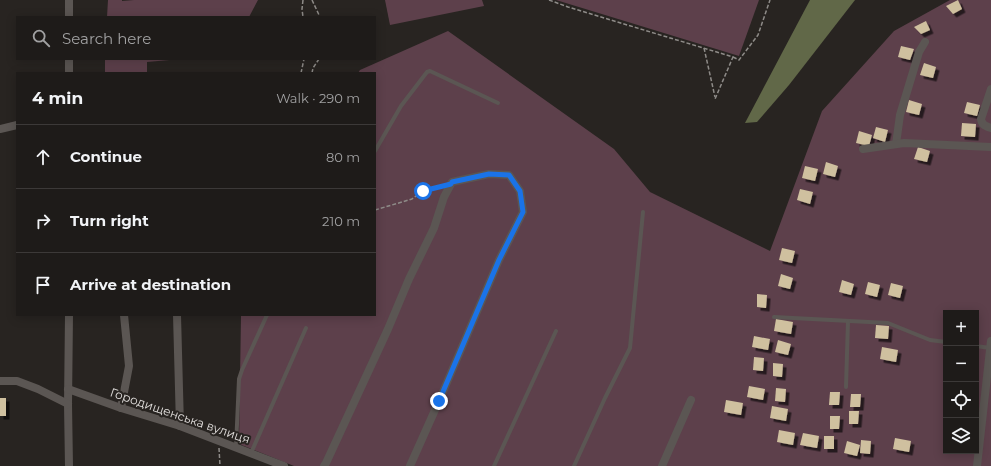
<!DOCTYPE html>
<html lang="en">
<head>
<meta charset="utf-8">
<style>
	:root { --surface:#1e1b19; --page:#2b2826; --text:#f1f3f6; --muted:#a1a1a2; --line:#3c3938 }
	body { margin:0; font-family:Montserrat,sans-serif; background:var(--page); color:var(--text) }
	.controls { position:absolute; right:12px; bottom:12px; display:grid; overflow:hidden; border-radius:0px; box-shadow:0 2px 10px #0003 }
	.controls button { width:36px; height:36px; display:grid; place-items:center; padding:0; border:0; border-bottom:1px solid var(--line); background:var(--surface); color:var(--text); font:20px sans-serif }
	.stop { position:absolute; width:12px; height:12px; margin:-9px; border:3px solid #1a73e8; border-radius:50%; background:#fff }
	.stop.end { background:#1a73e8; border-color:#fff; box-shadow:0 1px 4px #0008 }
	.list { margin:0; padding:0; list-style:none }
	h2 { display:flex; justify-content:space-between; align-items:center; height:52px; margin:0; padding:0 16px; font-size:17px }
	h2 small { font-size:13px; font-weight:400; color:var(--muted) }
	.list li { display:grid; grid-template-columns:26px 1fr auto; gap:12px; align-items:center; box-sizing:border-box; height:64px; padding:0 16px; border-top:1px solid var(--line) }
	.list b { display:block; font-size:15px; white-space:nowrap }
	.list em { font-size:13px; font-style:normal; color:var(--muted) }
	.icon { flex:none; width:22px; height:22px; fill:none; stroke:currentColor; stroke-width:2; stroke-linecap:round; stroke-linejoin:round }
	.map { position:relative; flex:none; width:991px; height:466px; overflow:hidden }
	.search { position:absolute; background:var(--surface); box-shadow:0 2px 10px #0003; left:16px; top:16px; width:360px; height:44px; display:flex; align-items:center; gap:10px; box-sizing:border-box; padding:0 14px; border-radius:0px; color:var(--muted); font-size:15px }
	.panel { position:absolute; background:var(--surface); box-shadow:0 2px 10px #0003; left:16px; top:72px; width:360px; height:244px; border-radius:0px }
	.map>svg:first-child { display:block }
</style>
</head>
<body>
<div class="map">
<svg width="991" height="466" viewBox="0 0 991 466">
	<defs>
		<filter id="shadow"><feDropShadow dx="3.5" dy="3.5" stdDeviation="0" flood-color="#0009"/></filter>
	</defs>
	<rect width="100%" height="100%" fill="#282421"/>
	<g fill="#5d404b" fill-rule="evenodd">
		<polygon points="108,0 122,0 122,1 134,0 258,0 249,17 107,17"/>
		<polygon points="385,0 482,0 484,6 390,25"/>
		<polygon points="556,0 759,0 739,56"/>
		<path d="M 950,0 L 991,0 L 991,466 L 294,466 L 239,444 L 241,315 L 375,315 L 375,73 L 358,73 L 360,70 L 448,31 L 614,149 L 650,192 L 770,251 L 822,111 L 894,31 ZM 946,313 L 976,313 L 976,451 L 946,451 Z"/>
		<polygon points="105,59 181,59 147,62 147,73 105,73"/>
	</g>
	<polygon fill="#616848" points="810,0 855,0 789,85 757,122 745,123"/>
	<g fill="#cfc09f" filter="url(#shadow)">
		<polygon points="958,0 962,9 953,14 946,6"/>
		<polygon points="926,21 930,30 921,34 914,27"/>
		<polygon points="901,46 914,49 910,60 898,57"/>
		<polygon points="924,63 936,67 933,78 920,75"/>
		<polygon points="909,100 922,104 919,115 906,112"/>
		<polygon points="967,102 980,105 977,116 964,113"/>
		<polygon points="962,123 976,124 975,137 961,136"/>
		<polygon points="876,127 888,130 885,142 873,138"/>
		<polygon points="859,131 872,135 869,146 856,143"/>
		<polygon points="918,147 930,151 927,162 914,159"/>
		<polygon points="826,162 838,166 835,177 823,174"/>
		<polygon points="805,166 818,169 815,181 802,178"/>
		<polygon points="800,189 813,192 810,204 797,200"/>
		<polygon points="782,248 795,251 792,263 779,260"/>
		<polygon points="781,274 793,278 790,289 778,286"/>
		<polygon points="842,280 854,284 851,295 839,292"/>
		<polygon points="868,282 880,285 877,297 865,294"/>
		<polygon points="891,283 903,286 900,298 888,295"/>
		<polygon points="757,294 767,295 766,308 757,307"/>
		<polygon points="776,319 793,322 791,334 774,331"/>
		<polygon points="876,325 889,326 888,339 875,338"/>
		<polygon points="754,336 770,339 768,350 752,347"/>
		<polygon points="778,340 791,344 788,355 775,352"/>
		<polygon points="882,347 898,350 896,362 880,359"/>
		<polygon points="754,357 764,358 763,371 753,370"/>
		<polygon points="773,363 783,364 782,377 773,376"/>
		<polygon points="749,386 765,389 763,400 747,397"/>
		<polygon points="776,388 786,389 785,402 775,401"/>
		<polygon points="830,392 840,392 839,405 829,405"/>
		<polygon points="851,394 861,394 860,407 850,407"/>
		<rect x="0" y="398" width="6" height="18"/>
		<polygon points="726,400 743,403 741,415 724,412"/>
		<polygon points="772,406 788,409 786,421 770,418"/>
		<polygon points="849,411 859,411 858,424 849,424"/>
		<polygon points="830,416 840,416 839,429 830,429"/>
		<polygon points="779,430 795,433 793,445 777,442"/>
		<polygon points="803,433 819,436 817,448 800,445"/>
		<rect x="824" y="436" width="10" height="13"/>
		<polygon points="895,438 911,441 909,452 893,449"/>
		<polygon points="861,440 871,441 870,454 860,453"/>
		<polygon points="847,441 860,445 857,456 844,453"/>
	</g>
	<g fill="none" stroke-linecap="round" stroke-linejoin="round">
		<g stroke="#8e8b88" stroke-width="1.5" stroke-dasharray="4 2" stroke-linecap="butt">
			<polyline points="303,0 302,9 303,17"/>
			<polyline points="312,0 320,17"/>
			<polyline points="549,0 568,7 733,57 715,99"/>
			<polyline points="704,48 715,97"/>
			<polyline points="733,57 739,60 758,35 770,0"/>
			<polyline points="301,73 304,59"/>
			<polyline points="312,73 313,68 319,59"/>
			<polyline points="375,210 412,199 423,191 442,186"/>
			<polyline points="219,448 220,466"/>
		</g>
		<g stroke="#5b5653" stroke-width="4">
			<polyline points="375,151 401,106 427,72 430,71 498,103"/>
			<polyline points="774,317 888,323 930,340 946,342"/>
			<polyline points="976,346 990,348"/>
			<polyline points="846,387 848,321"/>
			<polyline points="236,447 239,379 242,370 267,315"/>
			<polyline points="251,453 306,328"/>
			<polyline points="494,466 556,331"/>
			<polyline points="574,466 605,398 630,348 643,212"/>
		</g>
		<g stroke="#5b5653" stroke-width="8">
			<polyline points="69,17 69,0"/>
			<polyline points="69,59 69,73"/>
			<path d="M 991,89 L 981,119 C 982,125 985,126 991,128"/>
			<polyline points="0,129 17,125"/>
			<polyline points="896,144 900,115 919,52 925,42"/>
			<polyline points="863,149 904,143 991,147"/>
			<polyline points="69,315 68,404 69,466"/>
			<polyline points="177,315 180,426"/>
			<polyline points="0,381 17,381 38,389 68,404"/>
			<polyline points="68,389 121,408 180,426 284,466"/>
			<polyline points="121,408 129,366 124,315"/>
			<polyline points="324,466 326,463 388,329 409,279 434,228 444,197 452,182 489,174 509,175 520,191 523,212 499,260 439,401 410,466"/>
			<polyline points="662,466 691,400"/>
			<polyline points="977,466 991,341"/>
		</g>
	</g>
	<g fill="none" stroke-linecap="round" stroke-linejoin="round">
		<polyline stroke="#1a73e8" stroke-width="5" points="423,191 451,184 452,182 489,174 509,175 520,191 523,212 499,260 439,401"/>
	</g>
	<g text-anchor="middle" stroke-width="4" stroke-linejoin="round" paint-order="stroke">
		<g font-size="12" fill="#e2dfdd" stroke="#282421">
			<text transform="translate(180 416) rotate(19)" y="4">Городищенська вулиця</text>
		</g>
	</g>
</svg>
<div class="controls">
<button>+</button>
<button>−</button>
<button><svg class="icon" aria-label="locate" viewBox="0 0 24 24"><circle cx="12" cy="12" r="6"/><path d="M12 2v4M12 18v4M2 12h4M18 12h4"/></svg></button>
<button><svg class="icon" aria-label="layers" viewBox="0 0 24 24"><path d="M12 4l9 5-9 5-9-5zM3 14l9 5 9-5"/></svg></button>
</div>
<div class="stop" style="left:423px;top:191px"></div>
<div class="stop end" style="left:439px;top:401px"></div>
<div class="search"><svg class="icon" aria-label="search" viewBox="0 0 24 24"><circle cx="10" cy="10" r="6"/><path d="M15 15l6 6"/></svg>Search here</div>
<section class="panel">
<h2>4 min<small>Walk · 290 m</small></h2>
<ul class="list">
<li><svg class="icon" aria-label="ahead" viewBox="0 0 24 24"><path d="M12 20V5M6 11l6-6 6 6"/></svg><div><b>Continue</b></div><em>80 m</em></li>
<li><svg class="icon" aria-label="right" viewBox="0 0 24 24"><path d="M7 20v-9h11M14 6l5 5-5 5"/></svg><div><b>Turn right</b></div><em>210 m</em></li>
<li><svg class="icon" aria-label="arrive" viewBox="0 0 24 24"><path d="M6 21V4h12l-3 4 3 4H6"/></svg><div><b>Arrive at destination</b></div></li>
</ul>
</section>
</div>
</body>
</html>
